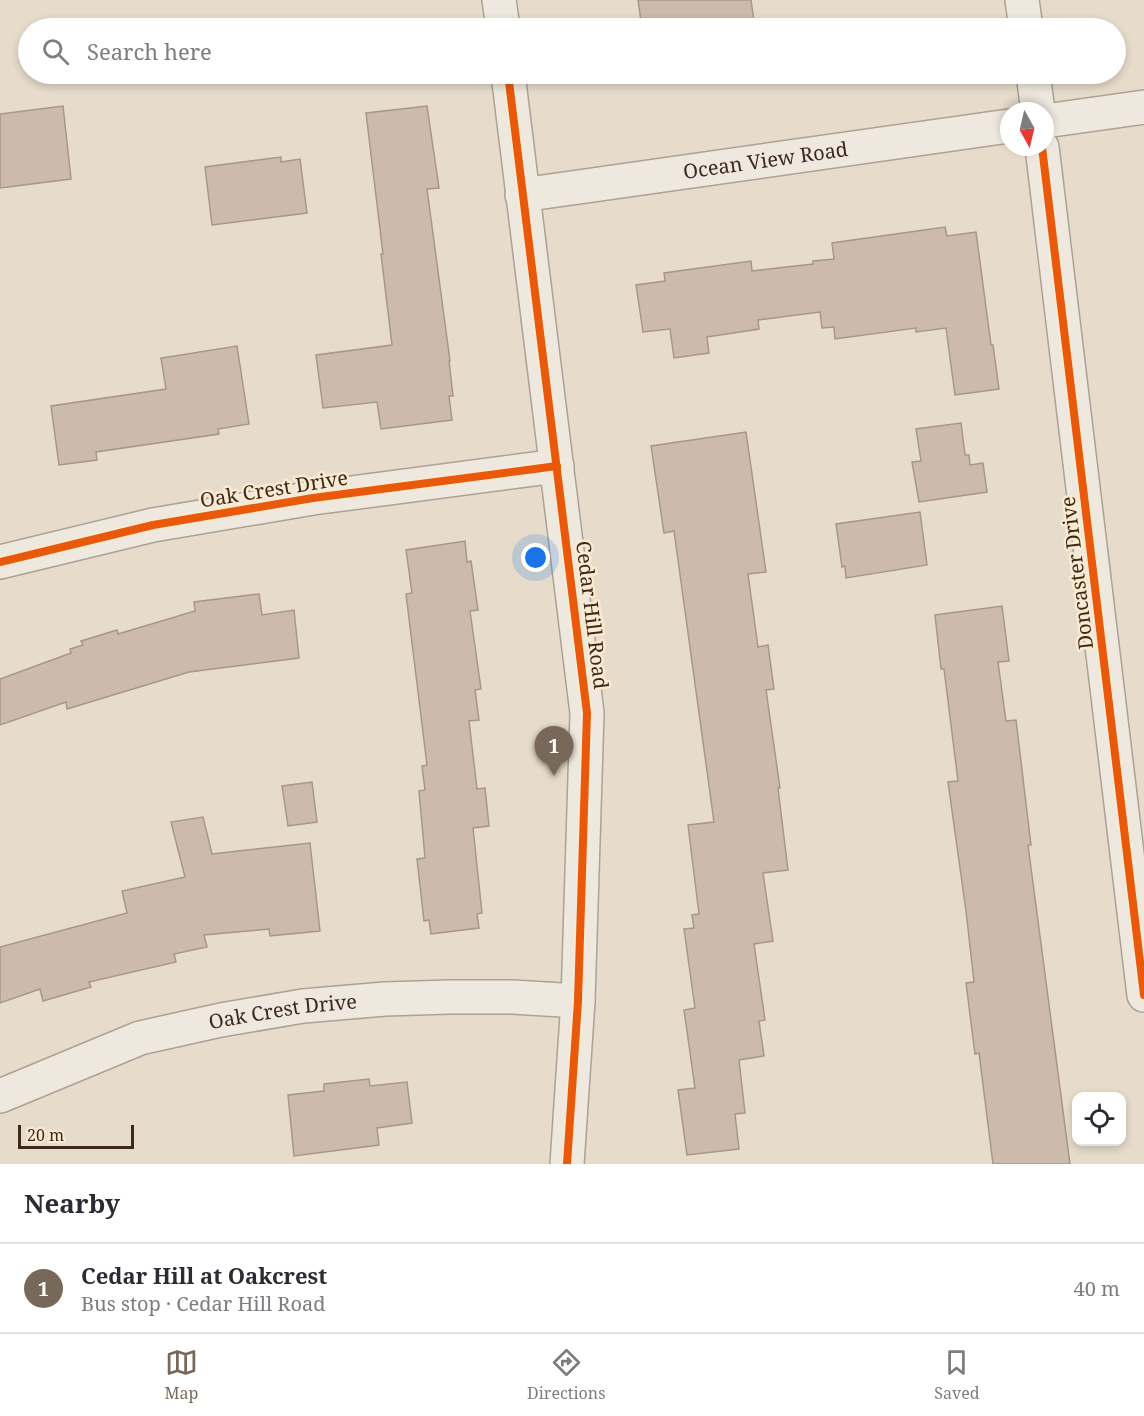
<!DOCTYPE html>
<html lang="en">
<head>
<meta charset="utf-8">
<style>
	:root { --surface:#fff; --page:#f7f7f7; --text:#2b2b33; --muted:#7c7c81; --line:#e1e1e2; --accent:#786859 }
	body { margin:0; font-family:"Noto Serif",serif; background:var(--page); color:var(--text) }
	.controls { position:absolute; right:18px; bottom:18px; display:grid; overflow:hidden; border-radius:12px; box-shadow:0 3px 9px #0003 }
	.controls button { width:54px; height:54px; display:grid; place-items:center; padding:0; border:0; border-bottom:2px solid var(--line); background:var(--surface); color:var(--text); font:30px sans-serif }
	.compass { position:absolute; left:1000px; top:102px; width:54px; height:54px; border-radius:50%; background:var(--surface); box-shadow:0 3px 9px #0003; rotate:172deg }
	.scale { position:absolute; left:18px; bottom:15px; width:116px; box-sizing:border-box; padding-left:6px; border:3px solid #3c291b; border-top:0; font-size:16px; line-height:21px; white-space:nowrap; color:#3c291b; -webkit-text-stroke:4px #f9ead0; paint-order:stroke }
	.you { position:absolute; left:536px; top:558px; width:21px; height:21px; margin:-15px; border:4px solid #fff; border-radius:50%; background:#1a73e8; box-shadow:0 0 0 9px #1a73e833 }
	.badge { display:grid; place-items:center; width:39px; height:39px; border-radius:50%; background:var(--accent); color:#fff; font-size:20px; font-weight:700 }
	.pin { position:absolute; translate:-50% -50px; filter:drop-shadow(0 2px 3px #0008) }
	.pin::after { content:''; position:absolute; top:32px; width:21px; height:18px; background:inherit; clip-path:polygon(0 0,100% 0,50% 100%) }
	.list { margin:0; padding:0; list-style:none }
	h2 { display:flex; justify-content:space-between; align-items:center; height:78px; margin:0; padding:0 24px; font-size:26px }
	h2 small { font-size:20px; font-weight:400; color:var(--muted) }
	.list li { display:grid; grid-template-columns:39px 1fr auto; gap:18px; align-items:center; box-sizing:border-box; height:90px; padding:0 24px; border-top:2px solid var(--line) }
	.list b { display:block; font-size:22px; white-space:nowrap }
	.list p { margin:0; font-size:20px; white-space:nowrap; color:var(--muted) }
	.list em { font-size:20px; font-style:normal; color:var(--muted) }
	.icon { flex:none; width:33px; height:33px; fill:none; stroke:currentColor; stroke-width:2; stroke-linecap:round; stroke-linejoin:round }
	.map { position:relative; flex:none; width:1144px; height:1164px; overflow:hidden }
	.search { position:absolute; background:var(--surface); box-shadow:0 3px 9px #0003; left:18px; right:18px; top:18px; height:66px; display:flex; align-items:center; gap:15px; box-sizing:border-box; padding:0 21px; border-radius:33px; color:var(--muted); font-size:22px }
	.sheet { height:168px; background:var(--surface) }
	nav { display:flex; justify-content:space-around; align-items:center; box-sizing:border-box; height:84px; border-top:2px solid var(--line); background:var(--surface); font-size:16px; color:var(--muted) }
	nav a { display:grid; justify-items:center; gap:3px }
	nav .on { color:var(--accent) }
	.map>svg:first-child { display:block }
</style>
</head>
<body>
<div class="map">
<svg width="1144" height="1164" viewBox="0 0 1144 1164">
	<rect width="100%" height="100%" fill="#e7dccb"/>
	<g fill="#ccbaac" stroke="#a7978a" stroke-width="1.5">
		<polygon points="638,0 751,0 755,28 642,28"/>
		<polygon points="63,106 71,179 0,188 0,114"/>
		<polygon points="427,106 439,188 427,189 450,361 449,361 453,396 449,396 452,420 381,429 377,402 323,408 316,355 392,345 381,254 383,254 366,113"/>
		<polygon points="281,157 281,162 300,159 307,213 212,225 205,167"/>
		<polygon points="945,227 947,236 976,232 991,345 993,345 999,389 955,395 946,328 916,332 916,328 835,339 834,327 822,328 820,312 758,320 759,329 707,337 709,353 674,358 670,329 643,332 636,285 665,281 664,273 751,261 752,271 813,264 813,261 834,259 832,243"/>
		<polygon points="237,346 249,424 218,429 219,434 96,452 97,460 59,465 51,406 166,389 161,358"/>
		<polygon points="961,423 965,455 969,455 970,465 983,463 987,492 919,502 912,462 921,461 916,429"/>
		<polygon points="746,432 766,572 748,574 758,647 768,645 774,689 766,690 780,788 778,788 788,870 763,873 773,941 754,944 765,1020 759,1021 764,1056 739,1060 745,1113 735,1114 739,1149 687,1155 678,1090 695,1088 684,1010 695,1008 684,929 694,928 692,915 699,914 688,825 714,822 674,531 664,533 651,446"/>
		<polygon points="920,512 927,565 846,578 845,566 842,567 836,524"/>
		<polygon points="465,541 467,562 471,561 478,610 470,611 481,689 475,690 479,720 469,721 477,789 485,788 489,826 473,828 482,913 477,914 479,928 431,934 429,920 424,921 417,859 425,858 419,791 425,790 422,766 427,765 406,594 412,593 406,550"/>
		<polygon points="259,594 262,615 294,610 299,658 189,672 67,709 66,702 0,725 0,679 71,653 70,649 83,645 81,641 117,630 118,634 195,611 194,602"/>
		<polygon points="1002,606 1009,661 998,662 1006,721 1016,720 1031,845 1028,845 1070,1164 993,1164 979,1053 975,1054 966,983 974,982 966,911 948,782 958,781 944,669 941,669 935,615"/>
		<polygon points="312,782 317,822 288,826 282,786"/>
		<polygon points="203,817 212,854 310,843 320,931 270,936 269,929 204,935 207,947 174,954 176,962 89,982 91,987 43,1001 40,989 0,1003 0,947 127,913 122,891 185,877 171,822"/>
		<polygon points="369,1079 370,1086 407,1082 412,1123 377,1128 379,1145 294,1156 288,1095 324,1091 324,1084"/>
	</g>
	<g fill="none" stroke-linecap="round" stroke-linejoin="round">
		<defs>
			<g id="minor">
				<polyline points="499,0 503,28"/>
				<polyline points="1022,0 1026,28"/>
				<polyline points="508,74 587,713 578,1001 567,1164"/>
				<polyline points="1033,74 1038,111"/>
				<polyline points="1045,121 1144,107"/>
				<polyline points="1042,147 1144,995"/>
				<path id="s1" d="M 522,195 L 1009,126"/>
				<polyline points="0,562 153,525 313,498 557,466"/>
				<path id="s2" d="M 0,1096 L 140,1038 L 221,1020 L 303,1006 L 385,999 L 449,997 L 513,997 L 578,1001"/>
			</g>
		</defs>
		<use href="#minor" stroke="#aca195" stroke-width="36"/>
		<use href="#minor" stroke="#efe8de" stroke-width="33"/>
		<defs>
			<g id="cycleway">
				<polyline points="508,74 587,713 578,1001 567,1164"/>
				<polyline points="1042,147 1144,995"/>
				<polyline points="0,562 153,525 313,498 557,466"/>
			</g>
		</defs>
		<use href="#cycleway" stroke="#f9ead0" stroke-width="11"/>
		<use href="#cycleway" stroke="#e8590c" stroke-width="8"/>
	</g>
	<g text-anchor="middle" stroke-width="5" stroke-linejoin="round" paint-order="stroke">
		<g font-size="20" fill="#3c291b" stroke="#f9ead0">
			<text dy="7" stroke="none"><textPath href="#s1" startOffset="246">Ocean View Road</textPath></text>
			<text transform="translate(274 489) rotate(-9)" y="7">Oak Crest Drive</text>
			<text transform="translate(1077 573) rotate(-97)" y="7">Doncaster Drive</text>
			<text transform="translate(592 615) rotate(83)" y="7">Cedar Hill Road</text>
			<text dy="7" stroke="none"><textPath href="#s2" startOffset="297">Oak Crest Drive</textPath></text>
		</g>
	</g>
</svg>
<div class="controls">
<button><svg class="icon" aria-label="locate" viewBox="0 0 24 24"><circle cx="12" cy="12" r="6"/><path d="M12 2v4M12 18v4M2 12h4M18 12h4"/></svg></button>
</div>
<svg class="compass" viewBox="-18 -18 36 36"><path d="M0-13l5 13h-10z" fill="#e53935"/><path d="M0 13l5-13h-10z" fill="#7c7c81"/></svg>
<div class="scale">20 m</div>
<div class="you"></div>
<div class="pin badge" style="left:554px;top:776px">1</div>
<div class="search"><svg class="icon" aria-label="search" viewBox="0 0 24 24"><circle cx="10" cy="10" r="6"/><path d="M15 15l6 6"/></svg>Search here</div>
</div>
<section class="sheet">
<h2>Nearby<small></small></h2>
<ul class="list">
<li><span class="badge">1</span><div><b>Cedar Hill at Oakcrest</b><p>Bus stop · Cedar Hill Road</p></div><em>40 m</em></li>
</ul>
</section>
<nav>
<a class="on"><svg class="icon" aria-label="map" viewBox="0 0 24 24"><path d="M3 6l6-2 6 2 6-2v14l-6 2-6-2-6 2zM9 4v14M15 6v14"/></svg>Map</a>
<a><svg class="icon" aria-label="directions" viewBox="0 0 24 24"><path d="M12 3l9 9-9 9-9-9zM9 14v-3h6M13 9l2 2-2 2"/></svg>Directions</a>
<a><svg class="icon" aria-label="saved" viewBox="0 0 24 24"><path d="M7 4h10v16l-5-4-5 4z"/></svg>Saved</a>
</nav>
</body>
</html>
